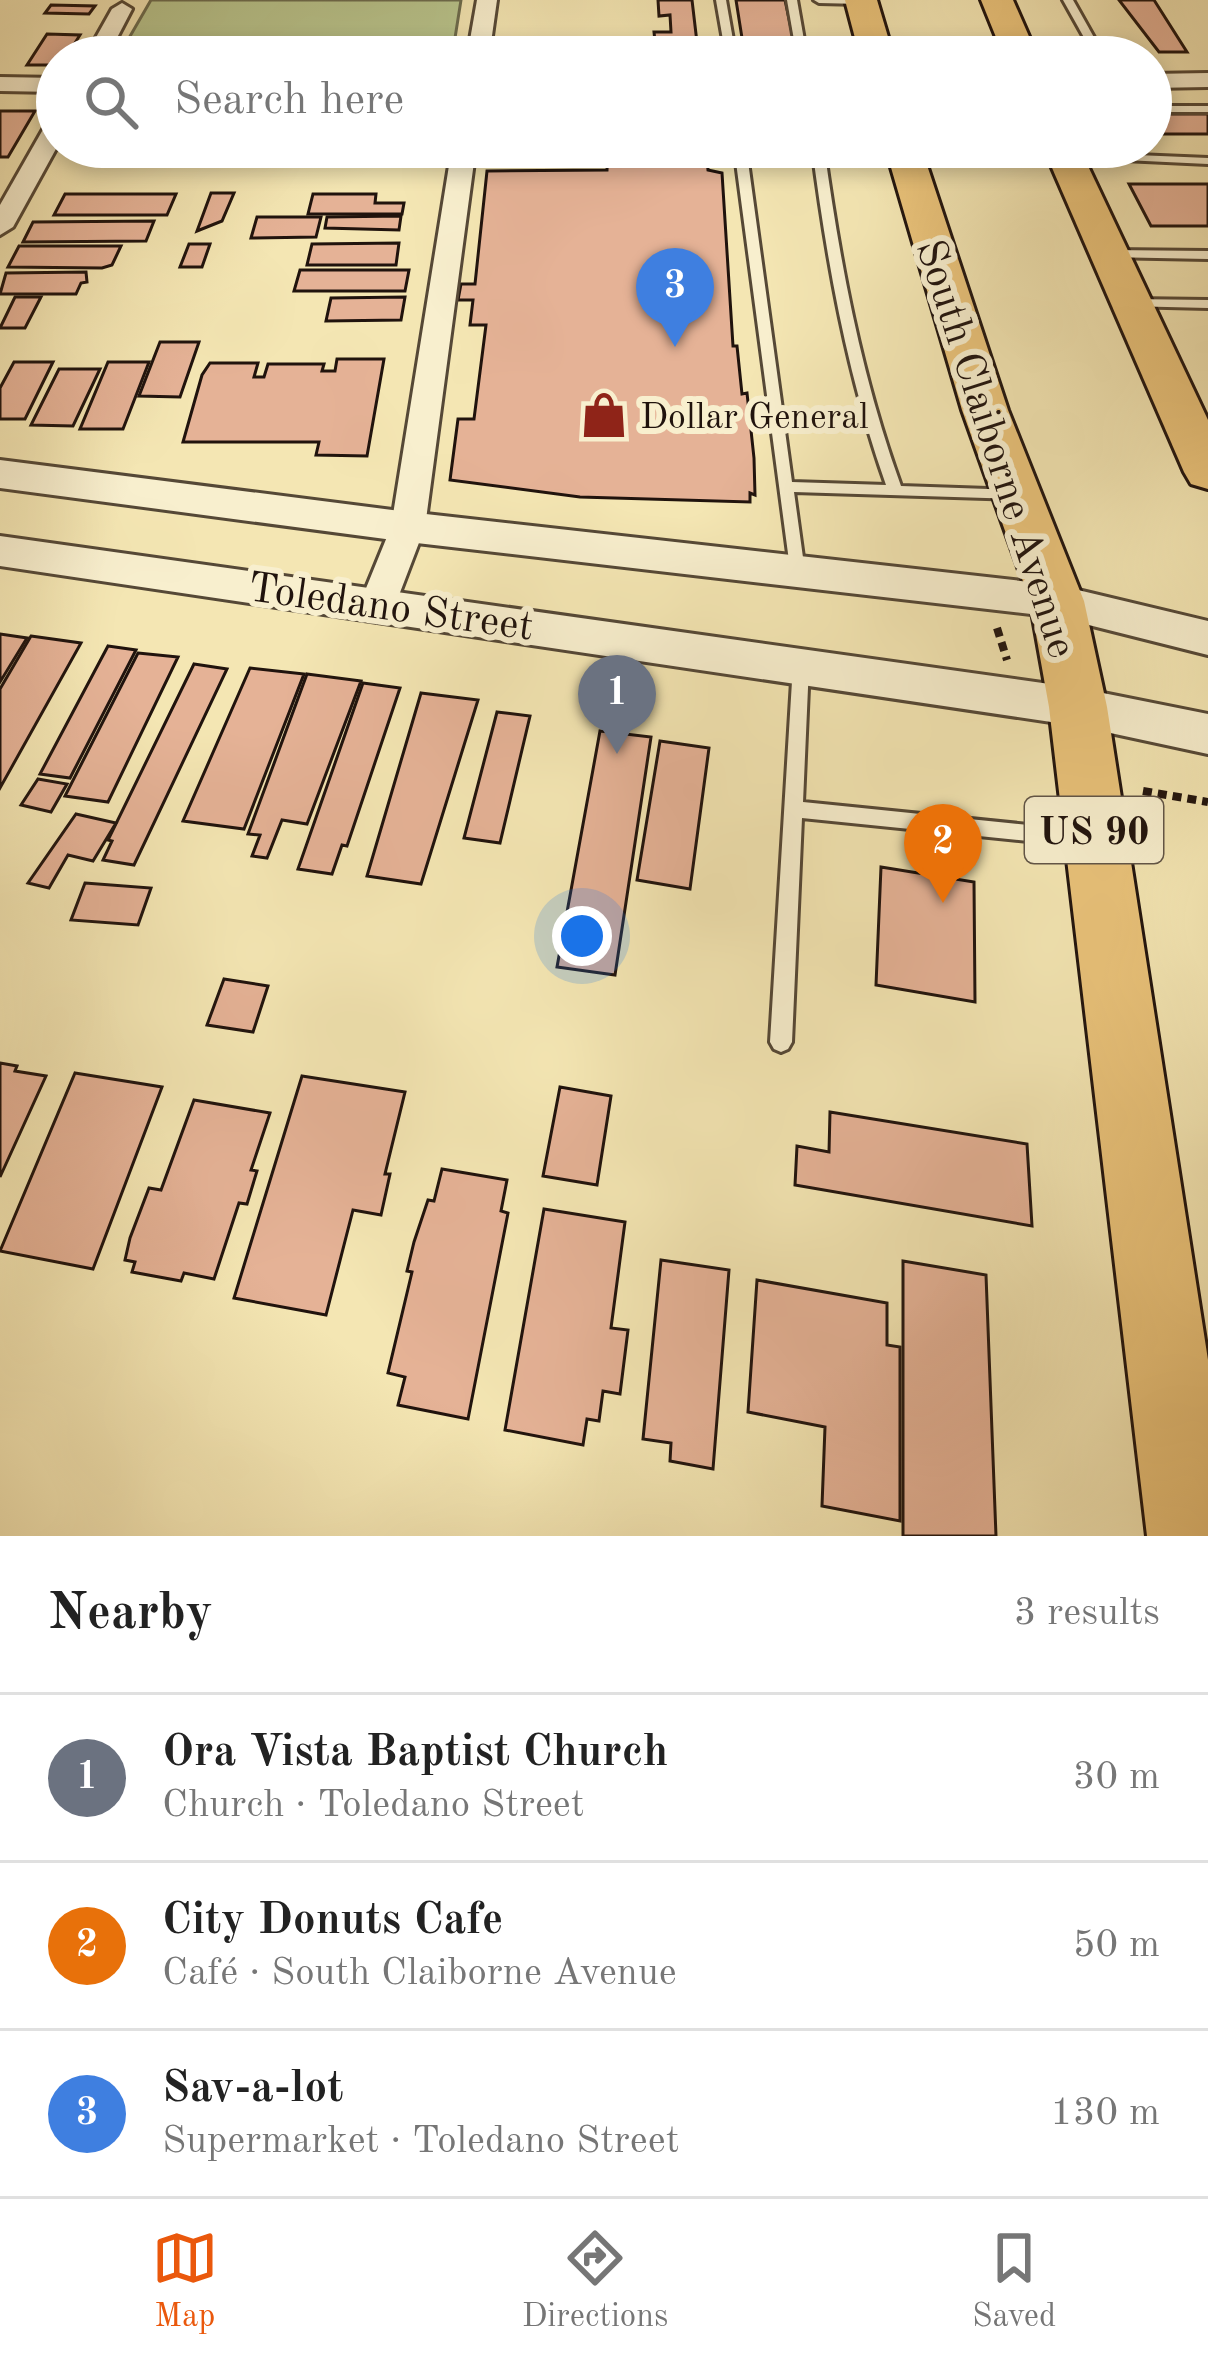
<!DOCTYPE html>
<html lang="en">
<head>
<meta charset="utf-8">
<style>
	:root { --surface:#fff; --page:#f2f2f2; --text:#222; --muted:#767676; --line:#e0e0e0; --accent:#ea580c }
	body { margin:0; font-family:"Old Standard TT",serif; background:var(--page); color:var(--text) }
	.you { position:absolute; left:582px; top:936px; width:42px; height:42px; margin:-30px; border:9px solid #fff; border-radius:50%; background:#1a73e8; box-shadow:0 0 0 18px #1a73e833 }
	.badge { display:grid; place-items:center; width:78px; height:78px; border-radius:50%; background:var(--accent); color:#fff; font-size:39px; font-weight:700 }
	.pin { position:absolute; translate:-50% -99px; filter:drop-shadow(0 3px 6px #0008) }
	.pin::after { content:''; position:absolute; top:63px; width:42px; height:36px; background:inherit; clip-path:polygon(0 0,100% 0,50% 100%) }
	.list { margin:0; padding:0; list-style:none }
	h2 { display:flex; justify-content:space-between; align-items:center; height:156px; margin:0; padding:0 48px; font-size:51px }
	h2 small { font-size:39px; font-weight:400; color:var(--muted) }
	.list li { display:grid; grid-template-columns:78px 1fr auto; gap:36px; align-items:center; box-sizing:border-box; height:168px; padding:0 48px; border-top:3px solid var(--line) }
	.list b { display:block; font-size:45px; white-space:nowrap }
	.list p { margin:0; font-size:39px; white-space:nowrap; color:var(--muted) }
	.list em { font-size:39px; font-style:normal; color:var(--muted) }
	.icon { flex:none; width:66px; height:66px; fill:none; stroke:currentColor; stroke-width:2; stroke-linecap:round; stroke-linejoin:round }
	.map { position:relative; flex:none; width:1208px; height:1536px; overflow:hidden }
	.search { position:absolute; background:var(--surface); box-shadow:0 6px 18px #0003; left:36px; right:36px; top:36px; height:132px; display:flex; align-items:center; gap:30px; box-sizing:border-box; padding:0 42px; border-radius:66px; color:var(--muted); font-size:45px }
	.sheet { height:660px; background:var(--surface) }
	nav { display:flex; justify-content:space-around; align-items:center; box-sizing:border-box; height:168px; border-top:3px solid var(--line); background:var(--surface); font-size:33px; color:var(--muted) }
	nav a { display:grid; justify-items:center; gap:6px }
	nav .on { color:var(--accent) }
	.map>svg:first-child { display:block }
</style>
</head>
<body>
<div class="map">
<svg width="1208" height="1536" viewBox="0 0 1208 1536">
	<rect width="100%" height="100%" fill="#f4e6b3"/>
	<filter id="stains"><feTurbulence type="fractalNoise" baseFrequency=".00167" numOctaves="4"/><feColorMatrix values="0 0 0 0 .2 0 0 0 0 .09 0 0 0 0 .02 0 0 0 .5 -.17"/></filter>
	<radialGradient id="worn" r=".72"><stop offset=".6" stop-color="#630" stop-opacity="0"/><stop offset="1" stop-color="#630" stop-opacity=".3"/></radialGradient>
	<polygon fill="#b9c68e" stroke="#6c6c4e" stroke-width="3" points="151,0 461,0 452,57 118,57"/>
	<g fill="#e5b296" stroke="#20130d" stroke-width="3">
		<polygon points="658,0 692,0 698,51 656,51 654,32 671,32 670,15 659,16"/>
		<polygon points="736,0 785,0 797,57 745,57"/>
		<polygon points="1119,0 1154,0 1187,52 1159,52"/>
		<polygon points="51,5 95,6 89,14 45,13"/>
		<polygon points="47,34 80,35 66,57 57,57 57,65 27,65"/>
		<polygon points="0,111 35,111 8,157 0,157"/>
		<rect x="1151" y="114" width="57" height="20"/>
		<polygon points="310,147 344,147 341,159 306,159"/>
		<polygon points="350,147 383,147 380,160 346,159"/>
		<polygon points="387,147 421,147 418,159 384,159"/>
		<polygon points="608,147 706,147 708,170 722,173 733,346 737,346 742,394 747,393 754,458 755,495 750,493 750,502 580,497 450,480 458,419 474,419 486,325 470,325 473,300 458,300 461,284 475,284 487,171 607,170"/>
		<polygon points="1129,184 1208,184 1208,226 1151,226"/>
		<polygon points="211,193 234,193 222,221 197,231"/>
		<polygon points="65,194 176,194 167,215 54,215"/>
		<polygon points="313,194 376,194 375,203 404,203 402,214 308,214"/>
		<polygon points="401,216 399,230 325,228 327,217"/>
		<polygon points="257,217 321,217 316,237 251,238"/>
		<polygon points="154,221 146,241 23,242 33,222"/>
		<polygon points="399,243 396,265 307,265 312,244"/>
		<polygon points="189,244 210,244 202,267 180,267"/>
		<polygon points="19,246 121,246 112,265 102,268 8,267"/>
		<polygon points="300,270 409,270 405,291 294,291"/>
		<polygon points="86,272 87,282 81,283 76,294 0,294 6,273"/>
		<polygon points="15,297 41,297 25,328 0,328"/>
		<polygon points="405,297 401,320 326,321 331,298"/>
		<polygon points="160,342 199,342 180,397 139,396"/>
		<polygon points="337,359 384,359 367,456 316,455 319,442 183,442 202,375 210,363 258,363 254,377 264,377 268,364 324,364 322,371 335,371"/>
		<polygon points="14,362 53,362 25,419 0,419 0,388"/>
		<polygon points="108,362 149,362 123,429 80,429"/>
		<polygon points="59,369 100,369 73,426 31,425"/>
		<polygon points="0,634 27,638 0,682"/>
		<polygon points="31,636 81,643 0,788 0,689"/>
		<polygon points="108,646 136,650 70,778 40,774"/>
		<polygon points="138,653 178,657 108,802 65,796"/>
		<polygon points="194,664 227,669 134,865 103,860 112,841 108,840"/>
		<polygon points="250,668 304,674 244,829 183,821"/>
		<polygon points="307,674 361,681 307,824 282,820 267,858 252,856 260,835 248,834"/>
		<polygon points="363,683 400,688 347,846 342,845 332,874 298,869"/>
		<polygon points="421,693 478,700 421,884 367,876"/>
		<polygon points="497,712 530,716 500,843 464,838"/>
		<polygon points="600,731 651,737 615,975 557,967"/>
		<polygon points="660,741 709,748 690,889 637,880"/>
		<polygon points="38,779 67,784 51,812 21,805"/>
		<polygon points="76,814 116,823 93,861 68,855 49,888 28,883"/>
		<polygon points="881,867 974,882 975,1002 876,985"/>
		<polygon points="85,883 151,888 138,925 71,920"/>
		<polygon points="224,979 268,986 253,1032 207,1025"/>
		<polygon points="0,1063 17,1066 15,1071 46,1076 0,1177"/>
		<polygon points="75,1073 162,1087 93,1269 0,1251"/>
		<polygon points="302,1076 405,1092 385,1174 390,1174 381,1215 353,1210 326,1315 234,1298"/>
		<polygon points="560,1087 611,1096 597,1185 543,1176"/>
		<polygon points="194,1100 270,1113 251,1170 257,1171 247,1204 239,1203 214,1279 184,1273 181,1281 132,1272 135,1262 125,1260 130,1238 149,1188 161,1190"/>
		<polygon points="830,1112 1027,1144 1032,1226 795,1185 797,1146 829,1152"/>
		<polygon points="442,1169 507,1180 501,1211 508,1213 468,1419 398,1405 405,1377 388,1373 412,1272 407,1271 414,1242 428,1200 434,1201"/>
		<polygon points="544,1209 625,1222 611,1328 628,1330 620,1394 603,1391 599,1421 587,1419 583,1445 505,1430"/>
		<polygon points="661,1260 729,1270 713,1469 670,1461 671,1443 643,1439"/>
		<polygon points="903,1261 986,1275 996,1536 903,1536"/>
		<polygon points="757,1280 887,1303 887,1345 900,1347 900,1521 822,1506 825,1427 748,1412"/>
	</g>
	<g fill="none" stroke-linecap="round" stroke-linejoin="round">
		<defs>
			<g id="service">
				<polygon points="716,0 726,0 736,57 726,57"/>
				<polygon points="787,0 797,0 807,57 797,57"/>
				<polygon points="814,0 865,0 866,1 861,4 819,3"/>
				<polygon points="1063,0 1073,0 1105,57 1095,57"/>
				<rect x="1151" y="106" width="57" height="6"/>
				<path d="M 734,147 L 746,147 L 792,482 L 886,485 C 847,375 827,262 812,147 L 824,147 C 840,263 861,376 901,486 L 1017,490 L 1022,491 L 1022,499 L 794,492 L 805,572 L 797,578 L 791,576 Z"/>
				<polygon points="1065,152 1208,158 1208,164 1061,157 1061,153"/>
				<polygon points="1110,250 1208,251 1208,259 1106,257 1104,254"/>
				<polygon points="1131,299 1208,300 1208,308 1126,306 1126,300"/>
				<polygon points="801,658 809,665 803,802 1088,831 1095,833 1097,839 1095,845 1088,847 802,818 792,1042 788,1049 781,1052 774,1049 770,1042 793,665"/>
			</g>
			<g id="minor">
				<polygon points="477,0 497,0 489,57 467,57"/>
				<polygon points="122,3 132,9 107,57 85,57 112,9"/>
				<polygon points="1208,73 1208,87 1151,88 1151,74"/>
				<polygon points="0,77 57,78 57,92 0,91"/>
				<polygon points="57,119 57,147 13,227 0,235 0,205 45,126"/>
				<polygon points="452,147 476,147 425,527 396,603 390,612 378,616 366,612 360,603 391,527"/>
			</g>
			<g id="tertiary">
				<polygon points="0,460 408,512 1057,585 1208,621 1208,655 1057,617 408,542 0,488"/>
				<polygon points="0,536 1078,688 1208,714 1208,754 1078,726 0,566"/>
			</g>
			<g id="primary">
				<polygon points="845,0 877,0 894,57 860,57"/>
				<polygon points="981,0 1013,0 1038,57 1004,57"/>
				<polygon points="885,147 921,147 1008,410 1084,601 1107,707 1208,1360 1208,1536 1147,1536 1049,707 1030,601 962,410"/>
				<polygon points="1043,147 1079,147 1208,420 1208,489 1191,484 1184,472"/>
			</g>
		</defs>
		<use href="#service" stroke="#554836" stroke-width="6"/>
		<use href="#minor" stroke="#554836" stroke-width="6"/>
		<use href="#tertiary" stroke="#554836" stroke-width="6"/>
		<use href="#primary" stroke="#20130d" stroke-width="6"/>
		<g stroke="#20130d" stroke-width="8" stroke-dasharray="9 6" stroke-linecap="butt">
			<polyline points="997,628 1007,660"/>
			<polyline points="1143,791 1208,802"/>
		</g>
		<use href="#service" fill="#f8efce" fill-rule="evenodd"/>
		<use href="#minor" fill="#f8efce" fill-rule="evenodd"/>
		<use href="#tertiary" fill="#f8efce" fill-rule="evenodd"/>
		<use href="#primary" fill="#eac37a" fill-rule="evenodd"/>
	</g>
	<defs>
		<symbol id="shop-bare" viewBox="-9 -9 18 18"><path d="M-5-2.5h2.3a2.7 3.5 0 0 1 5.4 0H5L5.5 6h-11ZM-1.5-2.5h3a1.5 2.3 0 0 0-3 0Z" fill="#8f2418" stroke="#f8efce" stroke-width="2.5" paint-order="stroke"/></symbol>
	</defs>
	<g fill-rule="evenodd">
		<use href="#shop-bare" x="571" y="382" width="66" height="66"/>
	</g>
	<g text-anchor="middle" stroke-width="12" stroke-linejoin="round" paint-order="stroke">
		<g font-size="36" fill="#20130d" stroke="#f8efce" text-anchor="start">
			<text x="640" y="428">Dollar General</text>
		</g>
		<rect fill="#f8efce" stroke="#615547" stroke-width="3" x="1025" y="797" width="138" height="66" rx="9"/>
		<g font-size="39" font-weight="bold" fill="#20130d">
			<text x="1094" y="844">US 90</text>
		</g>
		<g font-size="42" fill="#20130d" stroke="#f8efce">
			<text transform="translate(998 448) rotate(72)" y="15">South Claiborne Avenue</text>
			<text transform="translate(391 605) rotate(8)" y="15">Toledano Street</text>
		</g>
	</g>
	<rect width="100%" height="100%" filter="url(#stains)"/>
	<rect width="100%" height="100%" fill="url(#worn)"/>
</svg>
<div class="you"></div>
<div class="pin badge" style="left:617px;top:754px;background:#6b7280">1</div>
<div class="pin badge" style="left:943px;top:903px;background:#e8710a">2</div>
<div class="pin badge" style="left:675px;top:347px;background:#3f7fe0">3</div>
<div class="search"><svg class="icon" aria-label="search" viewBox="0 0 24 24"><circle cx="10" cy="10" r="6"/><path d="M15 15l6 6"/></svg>Search here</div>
</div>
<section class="sheet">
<h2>Nearby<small>3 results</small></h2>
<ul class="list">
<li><span class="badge" style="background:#6b7280">1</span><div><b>Ora Vista Baptist Church</b><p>Church · Toledano Street</p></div><em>30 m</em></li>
<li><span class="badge" style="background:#e8710a">2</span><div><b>City Donuts Cafe</b><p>Café · South Claiborne Avenue</p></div><em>50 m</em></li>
<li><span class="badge" style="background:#3f7fe0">3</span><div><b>Sav-a-lot</b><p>Supermarket · Toledano Street</p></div><em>130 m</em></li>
</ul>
</section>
<nav>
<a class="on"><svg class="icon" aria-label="map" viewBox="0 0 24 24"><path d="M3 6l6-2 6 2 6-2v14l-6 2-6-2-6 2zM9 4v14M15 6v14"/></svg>Map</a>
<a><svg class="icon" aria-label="directions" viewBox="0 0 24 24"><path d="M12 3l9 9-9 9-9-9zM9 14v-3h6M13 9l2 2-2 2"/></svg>Directions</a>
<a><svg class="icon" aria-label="saved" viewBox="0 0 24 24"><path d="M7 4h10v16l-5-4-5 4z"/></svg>Saved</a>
</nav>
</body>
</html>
